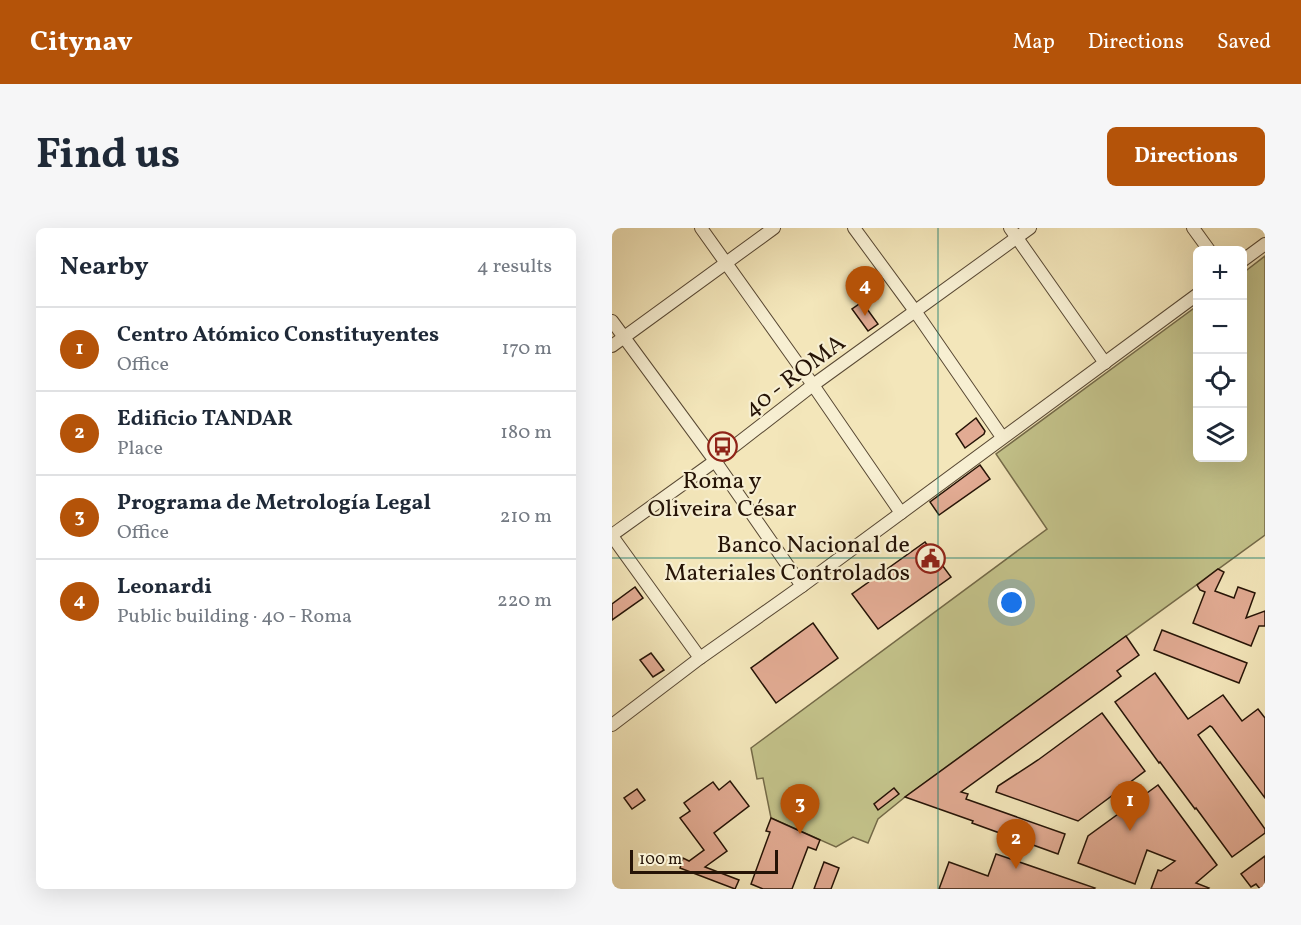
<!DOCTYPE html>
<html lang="en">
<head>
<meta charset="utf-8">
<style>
	:root { --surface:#fff; --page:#f6f6f7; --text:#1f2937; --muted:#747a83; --line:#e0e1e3; --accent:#b45309 }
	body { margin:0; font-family:Vollkorn,serif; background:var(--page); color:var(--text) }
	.controls { position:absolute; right:18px; top:18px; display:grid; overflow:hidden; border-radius:9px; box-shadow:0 6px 24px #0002 }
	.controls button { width:54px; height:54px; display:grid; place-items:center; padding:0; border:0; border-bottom:2px solid var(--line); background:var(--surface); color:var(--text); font:30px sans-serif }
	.scale { position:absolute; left:18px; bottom:15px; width:148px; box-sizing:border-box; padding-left:6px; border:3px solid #251306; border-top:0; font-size:16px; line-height:21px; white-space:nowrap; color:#251306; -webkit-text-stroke:4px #f7efd2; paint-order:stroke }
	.you { position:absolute; left:400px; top:375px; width:21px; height:21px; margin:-15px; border:4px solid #fff; border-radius:50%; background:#1a73e8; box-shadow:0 0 0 9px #1a73e833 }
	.badge { display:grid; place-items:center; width:39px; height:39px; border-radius:50%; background:var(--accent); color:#fff; font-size:20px; font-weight:700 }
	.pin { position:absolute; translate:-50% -50px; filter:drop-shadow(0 2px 3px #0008) }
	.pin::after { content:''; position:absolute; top:32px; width:21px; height:18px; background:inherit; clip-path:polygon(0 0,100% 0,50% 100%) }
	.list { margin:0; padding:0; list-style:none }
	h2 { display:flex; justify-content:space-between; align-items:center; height:78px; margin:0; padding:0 24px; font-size:26px }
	h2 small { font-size:20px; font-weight:400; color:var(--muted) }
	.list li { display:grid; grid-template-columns:39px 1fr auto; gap:18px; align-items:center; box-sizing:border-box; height:84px; padding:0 24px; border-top:2px solid var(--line) }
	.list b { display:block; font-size:22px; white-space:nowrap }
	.list p { margin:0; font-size:20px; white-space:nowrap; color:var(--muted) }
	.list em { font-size:20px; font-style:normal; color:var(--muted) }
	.icon { flex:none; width:33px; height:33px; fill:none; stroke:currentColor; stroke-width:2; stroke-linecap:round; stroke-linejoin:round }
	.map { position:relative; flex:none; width:653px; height:661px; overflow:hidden; border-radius:9px }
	header { display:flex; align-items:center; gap:36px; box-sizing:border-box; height:84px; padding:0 30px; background:var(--accent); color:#fff }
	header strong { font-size:28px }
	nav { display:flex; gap:33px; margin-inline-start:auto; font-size:21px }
	.intro { display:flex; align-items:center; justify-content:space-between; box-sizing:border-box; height:144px; padding:0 36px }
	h1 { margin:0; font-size:42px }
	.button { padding:15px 27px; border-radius:9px; background:var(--accent); color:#fff; font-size:21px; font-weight:700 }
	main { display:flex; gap:36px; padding:0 36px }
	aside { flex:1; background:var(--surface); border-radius:9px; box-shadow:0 6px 24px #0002 }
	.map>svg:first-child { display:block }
</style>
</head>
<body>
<header>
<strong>Citynav</strong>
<nav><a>Map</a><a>Directions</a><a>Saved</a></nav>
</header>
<div class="intro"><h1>Find us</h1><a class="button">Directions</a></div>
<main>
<aside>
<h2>Nearby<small>4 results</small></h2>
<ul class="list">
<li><span class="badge">1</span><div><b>Centro Atómico Constituyentes</b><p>Office</p></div><em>170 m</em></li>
<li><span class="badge">2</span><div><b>Edificio TANDAR</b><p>Place</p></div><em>180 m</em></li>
<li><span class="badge">3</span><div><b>Programa de Metrología Legal</b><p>Office</p></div><em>210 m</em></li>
<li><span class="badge">4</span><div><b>Leonardi</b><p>Public building · 40 - Roma</p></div><em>220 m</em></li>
</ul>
</aside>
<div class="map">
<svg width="653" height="661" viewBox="0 0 653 661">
	<rect width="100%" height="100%" fill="#f3e6ba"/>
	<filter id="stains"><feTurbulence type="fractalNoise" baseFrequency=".00333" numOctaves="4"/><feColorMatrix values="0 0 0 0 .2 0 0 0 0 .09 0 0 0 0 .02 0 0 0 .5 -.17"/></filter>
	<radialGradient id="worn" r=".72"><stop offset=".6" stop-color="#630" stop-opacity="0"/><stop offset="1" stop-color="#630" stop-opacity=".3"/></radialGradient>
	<polygon fill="#c3c28a" stroke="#746a48" stroke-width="1.5" points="653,28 653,307 293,569 266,591 256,615 241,609 224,619 159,590 151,550 145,551 139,520 435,301 384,226 585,78 586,230 630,230 631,45"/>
	<g fill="#e2ab93" stroke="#251306" stroke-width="1.5">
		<polygon points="250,74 266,96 256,103 240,81"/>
		<polygon points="364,190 373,203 372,206 353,220 344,206"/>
		<polygon points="368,237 378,251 327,287 318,274"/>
		<polygon points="313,314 339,349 266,401 240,366"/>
		<polygon points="606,341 612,344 603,363 622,370 626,359 643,365 634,390 653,383 653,398 647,398 639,418 581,395 593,364 588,362 585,357"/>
		<polygon points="23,359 31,370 0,392 0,376"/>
		<polygon points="201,395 226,430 164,475 139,440"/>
		<polygon points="550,402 635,435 627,455 542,422"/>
		<polygon points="514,408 527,427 505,443 509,448 349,564 356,566 354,571 453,606 446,626 360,595 361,593 293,569"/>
		<polygon points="39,425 52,442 41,449 28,432"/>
		<polygon points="543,445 576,491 611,467 630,493 646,481 653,490 653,570 600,499 598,498 586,507 653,601 653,605 620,629 584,580 583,581 548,534 547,535 503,474"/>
		<polygon points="490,485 533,543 466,593 384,564 386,558 426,532"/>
		<polygon points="118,553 137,578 102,605 115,623 93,639 127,652 123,661 68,640 71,630 77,633 92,622 68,590 78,583 72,575 101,554 107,562"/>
		<polygon points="546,557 605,637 584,655 597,660 596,661 539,661 546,642 549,643 563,633 535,622 523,656 466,635 476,608"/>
		<polygon points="282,560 287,566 266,582 262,576"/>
		<polygon points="25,561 33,572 20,581 12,570"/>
		<polygon points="159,590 208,612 204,622 196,619 180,661 151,661 139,656 158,604 154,603"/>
		<polygon points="384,626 483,660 482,661 327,661 337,634 376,648"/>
		<polygon points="653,628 653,661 648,661 644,656 639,659 629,646"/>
		<polygon points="212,634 227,640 219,661 202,661"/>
	</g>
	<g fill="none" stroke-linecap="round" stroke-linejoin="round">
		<defs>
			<g id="minor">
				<polyline points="89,0 201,157 289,285"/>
				<polyline points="242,0 303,83 390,209"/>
				<polyline points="398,0 493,135"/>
				<polyline points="581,0 597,22"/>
				<polyline points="630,33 653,16"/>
				<polyline points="0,93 103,233 190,358"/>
				<polyline points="0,118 162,0"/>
				<polyline points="0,307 103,233 201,157 418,0"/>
				<polyline points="0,308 88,430"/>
				<polyline points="0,497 88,430 190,358 586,66"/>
			</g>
		</defs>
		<use href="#minor" stroke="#584833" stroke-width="14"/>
		<use href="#minor" stroke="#f7efd2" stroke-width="12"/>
	</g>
	<path fill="none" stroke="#0f766e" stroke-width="1.5" stroke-opacity="0.55" d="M 326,0 L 326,661M 0,330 L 653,330"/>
	<defs>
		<symbol id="bus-ring" viewBox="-11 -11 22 22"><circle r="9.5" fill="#f7efd2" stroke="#8f2418" stroke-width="1.5"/><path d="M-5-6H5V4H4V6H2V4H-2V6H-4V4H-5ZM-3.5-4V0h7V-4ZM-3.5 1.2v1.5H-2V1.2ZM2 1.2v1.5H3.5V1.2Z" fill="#8f2418"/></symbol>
		<symbol id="civic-ring" viewBox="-11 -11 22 22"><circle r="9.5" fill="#f7efd2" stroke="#8f2418" stroke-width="1.5"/><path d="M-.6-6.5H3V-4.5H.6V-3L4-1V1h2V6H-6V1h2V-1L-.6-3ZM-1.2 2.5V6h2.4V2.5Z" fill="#8f2418"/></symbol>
	</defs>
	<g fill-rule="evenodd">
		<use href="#bus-ring" x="94" y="202" width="33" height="33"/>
		<use href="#civic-ring" x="302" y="314" width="33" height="33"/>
	</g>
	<g text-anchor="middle" stroke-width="4.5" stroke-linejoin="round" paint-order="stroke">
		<g font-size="24" fill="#251306" stroke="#f7efd2">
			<text transform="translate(182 147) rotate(-37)" y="8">40 - ROMA</text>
		</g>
		<g font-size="24" fill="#251306" stroke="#f7efd2">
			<text x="110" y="260">Roma y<tspan x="110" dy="28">Oliveira César</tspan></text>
			<text x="298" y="324" text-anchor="end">Banco Nacional de<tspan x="298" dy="28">Materiales Controlados</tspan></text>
		</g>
	</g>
	<rect width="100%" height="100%" filter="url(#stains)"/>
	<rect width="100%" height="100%" fill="url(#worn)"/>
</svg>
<div class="controls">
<button>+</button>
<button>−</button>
<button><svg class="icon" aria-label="locate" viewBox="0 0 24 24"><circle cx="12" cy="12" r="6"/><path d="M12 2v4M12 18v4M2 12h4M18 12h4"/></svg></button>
<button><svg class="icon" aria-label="layers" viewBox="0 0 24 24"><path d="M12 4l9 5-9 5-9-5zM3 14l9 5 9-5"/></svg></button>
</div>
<div class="scale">100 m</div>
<div class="you"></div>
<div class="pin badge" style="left:518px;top:603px">1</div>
<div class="pin badge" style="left:404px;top:641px">2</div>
<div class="pin badge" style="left:188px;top:606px">3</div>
<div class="pin badge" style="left:253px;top:88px">4</div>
</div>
</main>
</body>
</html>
